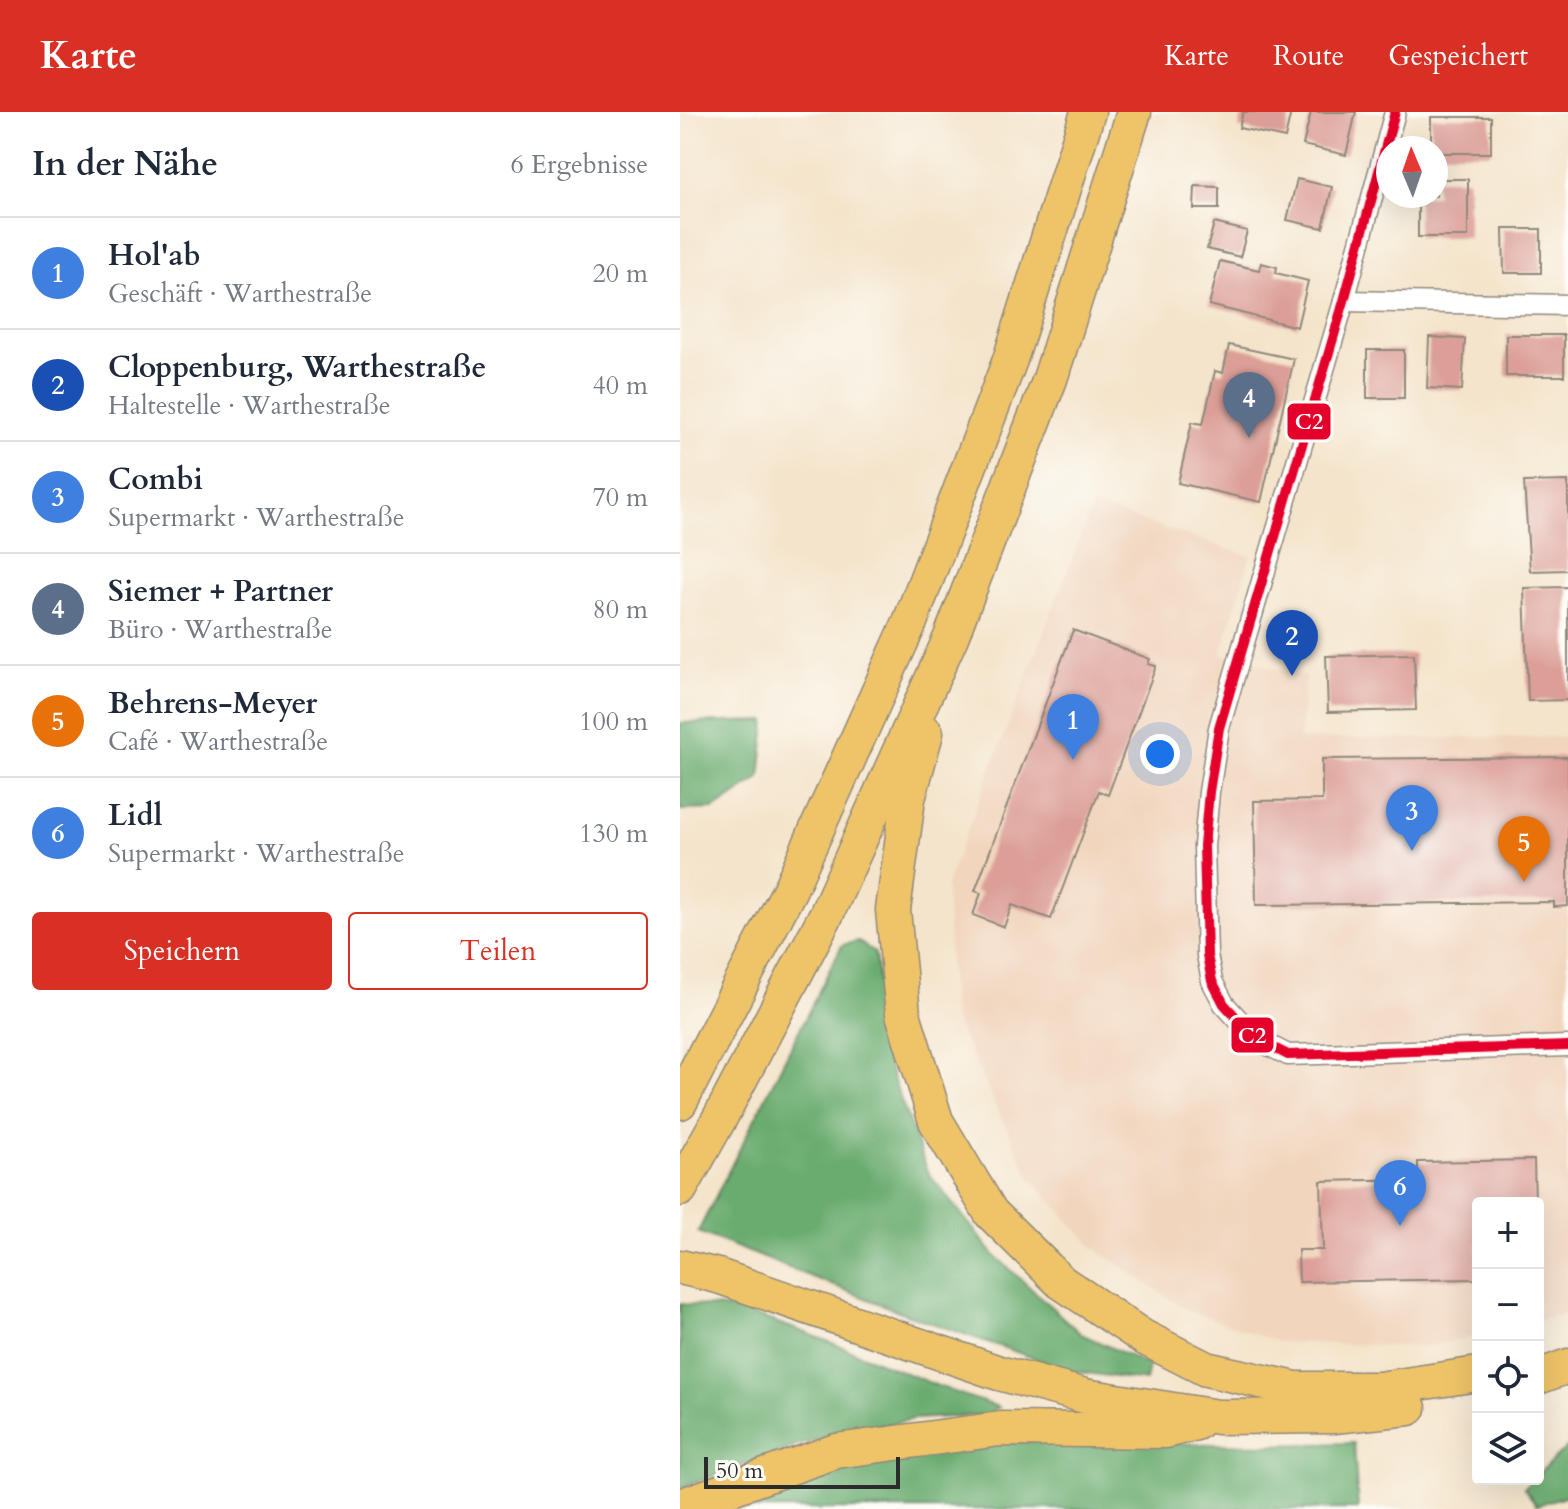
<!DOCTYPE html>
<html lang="de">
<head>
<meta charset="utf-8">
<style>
	:root { --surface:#fff; --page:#f2f2f3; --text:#1f2937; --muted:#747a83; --line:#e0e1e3; --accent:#d93025 }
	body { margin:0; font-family:Cardo,serif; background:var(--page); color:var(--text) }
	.controls { position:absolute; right:24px; bottom:24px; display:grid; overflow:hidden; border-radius:8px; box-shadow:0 8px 32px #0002 }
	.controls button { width:72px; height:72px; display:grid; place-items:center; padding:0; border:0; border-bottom:2px solid var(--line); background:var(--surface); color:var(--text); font:40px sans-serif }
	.compass { position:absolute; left:696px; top:24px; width:72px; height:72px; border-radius:50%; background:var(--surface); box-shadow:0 8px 32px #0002; rotate:358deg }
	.scale { position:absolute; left:24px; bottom:20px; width:196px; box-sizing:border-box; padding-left:8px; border:4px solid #2b2b2b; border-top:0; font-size:22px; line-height:28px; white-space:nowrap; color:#2b2b2b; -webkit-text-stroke:6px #fdfcf7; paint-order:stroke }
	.you { position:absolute; left:480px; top:642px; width:28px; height:28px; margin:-20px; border:6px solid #fff; border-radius:50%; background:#1a73e8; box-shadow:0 0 0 12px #1a73e833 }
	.badge { display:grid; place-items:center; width:52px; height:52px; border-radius:50%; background:var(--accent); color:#fff; font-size:26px; font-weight:700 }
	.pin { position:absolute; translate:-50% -66px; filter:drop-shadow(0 2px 4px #0008) }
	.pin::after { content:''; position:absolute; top:42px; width:28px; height:24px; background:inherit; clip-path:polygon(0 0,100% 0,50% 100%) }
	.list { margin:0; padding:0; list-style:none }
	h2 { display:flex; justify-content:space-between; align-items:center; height:104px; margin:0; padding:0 32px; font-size:34px }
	h2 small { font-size:26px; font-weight:400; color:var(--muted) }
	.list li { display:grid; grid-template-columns:52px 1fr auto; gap:24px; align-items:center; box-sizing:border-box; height:112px; padding:0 32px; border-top:2px solid var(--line) }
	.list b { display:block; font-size:30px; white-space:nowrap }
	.list p { margin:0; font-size:26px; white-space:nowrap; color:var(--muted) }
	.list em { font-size:26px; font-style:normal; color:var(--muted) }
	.actions { display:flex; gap:16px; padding:24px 32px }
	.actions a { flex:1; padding:18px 0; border:2px solid var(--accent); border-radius:8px; text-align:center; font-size:28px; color:var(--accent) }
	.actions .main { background:var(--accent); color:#fff }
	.icon { flex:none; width:44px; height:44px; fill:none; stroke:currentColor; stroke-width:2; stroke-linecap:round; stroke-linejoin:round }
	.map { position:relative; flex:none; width:888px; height:1397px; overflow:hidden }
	header { display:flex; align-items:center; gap:48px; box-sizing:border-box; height:112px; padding:0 40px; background:var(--accent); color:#fff }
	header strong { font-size:38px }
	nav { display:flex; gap:44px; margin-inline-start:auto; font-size:28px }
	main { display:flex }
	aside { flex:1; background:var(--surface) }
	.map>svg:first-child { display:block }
</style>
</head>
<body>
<header>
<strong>Karte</strong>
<nav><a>Karte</a><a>Route</a><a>Gespeichert</a></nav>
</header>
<main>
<aside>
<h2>In der Nähe<small>6 Ergebnisse</small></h2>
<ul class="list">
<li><span class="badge" style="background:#3f7fe0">1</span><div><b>Hol'ab</b><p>Geschäft · Warthestraße</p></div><em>20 m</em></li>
<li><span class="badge" style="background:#1a4fb4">2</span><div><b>Cloppenburg, Warthestraße</b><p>Haltestelle · Warthestraße</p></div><em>40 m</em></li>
<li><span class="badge" style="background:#3f7fe0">3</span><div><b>Combi</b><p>Supermarkt · Warthestraße</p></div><em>70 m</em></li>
<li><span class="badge" style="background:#5c6f8a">4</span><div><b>Siemer + Partner</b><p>Büro · Warthestraße</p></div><em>80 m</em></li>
<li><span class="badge" style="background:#e8710a">5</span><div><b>Behrens-Meyer</b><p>Café · Warthestraße</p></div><em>100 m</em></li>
<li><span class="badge" style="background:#3f7fe0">6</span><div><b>Lidl</b><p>Supermarkt · Warthestraße</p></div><em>130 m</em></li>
</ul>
<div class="actions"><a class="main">Speichern</a><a>Teilen</a></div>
</aside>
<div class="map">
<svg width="888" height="1397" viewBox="0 0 888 1397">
	<rect width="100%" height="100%" fill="#fdfcf7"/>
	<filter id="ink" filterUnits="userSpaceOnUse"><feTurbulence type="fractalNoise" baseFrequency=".0125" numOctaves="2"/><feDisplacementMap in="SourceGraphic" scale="16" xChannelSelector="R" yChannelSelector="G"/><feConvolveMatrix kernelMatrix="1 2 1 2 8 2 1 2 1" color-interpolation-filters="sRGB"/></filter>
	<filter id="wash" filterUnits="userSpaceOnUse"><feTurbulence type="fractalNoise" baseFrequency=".006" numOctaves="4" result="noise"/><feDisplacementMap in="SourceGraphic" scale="32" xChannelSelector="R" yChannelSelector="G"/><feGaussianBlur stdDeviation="1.8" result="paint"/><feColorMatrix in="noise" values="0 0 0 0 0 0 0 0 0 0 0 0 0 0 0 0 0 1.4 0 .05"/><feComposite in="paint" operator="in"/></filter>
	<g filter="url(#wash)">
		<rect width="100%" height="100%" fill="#f4e4cb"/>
		<polygon fill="#f1d5bd" points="413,393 571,444 541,542 626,564 619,627 888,625 888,1201 858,1208 858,1091 798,1091 798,1223 750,1235 598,1230 507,1198 414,1136 350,1065 272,903 266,773"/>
		<g fill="#6aac70" stroke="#4a6c4e" stroke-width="2">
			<polygon points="86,609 80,666 34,697 0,698 0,611"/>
			<polygon points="178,829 195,841 207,950 247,1059 314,1143 401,1222 469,1253 466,1269 391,1259 226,1202 18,1120 162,833"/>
			<path d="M 0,1192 C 18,1194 37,1194 55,1198 C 146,1222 229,1268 319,1295 L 307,1303 L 233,1307 L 131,1329 L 0,1376 Z"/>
			<polygon points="318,1328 585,1333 674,1331 678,1397 36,1397 151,1355"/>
			<polygon points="888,1334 888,1383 857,1393 844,1376 853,1367 858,1367 858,1362"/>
		</g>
		<g id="blocks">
			<g fill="#dc9f97">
				<polygon points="563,0 611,0 605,26 559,16"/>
				<polygon points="631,0 676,0 666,43 623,33"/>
				<polygon points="751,5 811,5 811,41 756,41 756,36 751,36"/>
				<polygon points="617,67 652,75 643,116 607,108"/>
				<polygon points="756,67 788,67 788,125 738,125 738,84 756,84"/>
				<polygon points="515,74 539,75 539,97 514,97"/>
				<polygon points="534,111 567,119 560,145 527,137"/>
				<polygon points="823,117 861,117 861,161 824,161"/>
				<polygon points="540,149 579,158 581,151 597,155 596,161 628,169 617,215 529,193"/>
				<rect x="826" y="223" width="58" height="41"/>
				<polygon points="749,225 785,227 782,278 747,276"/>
				<polygon points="549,233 614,247 581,390 498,371 512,310 523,312 535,259 543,261"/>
				<rect x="687" y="238" width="37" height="48"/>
				<polygon points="888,369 888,458 850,459 844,370"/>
				<polygon points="888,475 888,588 848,589 844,476"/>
				<polygon points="393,518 470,547 468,552 476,554 428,683 419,679 371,807 332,793 324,815 293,803 301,781 295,779"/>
				<polygon points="734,542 736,598 648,600 646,544"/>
				<polygon points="888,645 888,794 874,795 874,790 576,793 574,689 642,688 642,647"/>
				<polygon points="854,1048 855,1091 798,1091 798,1167 619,1170 618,1138 643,1138 641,1069 738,1067 738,1050"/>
			</g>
		</g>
	</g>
	<g filter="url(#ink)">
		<use href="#blocks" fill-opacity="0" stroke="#90887b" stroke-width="2"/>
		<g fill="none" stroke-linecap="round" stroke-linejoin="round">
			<defs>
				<g id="minor">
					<polyline points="715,0 664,189 539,616 529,680 524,734 527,843 532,869 544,892 576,927 608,943 888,934"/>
					<polyline points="664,189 888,193"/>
				</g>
				<g id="trunk">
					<polyline points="246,621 228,687 213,798 223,902 256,1009 311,1101 381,1170 463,1225 526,1257 616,1277 699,1277 798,1262"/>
					<polyline points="0,990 110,777 230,510 330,248 408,0"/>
					<polyline points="0,1077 42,1002 147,801 271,525 370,267 454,0"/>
					<polyline points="0,1155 38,1164 319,1261 405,1284 538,1305 654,1304 729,1296"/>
					<polyline points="858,1265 888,1254"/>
					<polyline points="0,1394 156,1339 320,1317 485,1319 516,1311"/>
				</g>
			</defs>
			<use href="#minor" stroke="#90887b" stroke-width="23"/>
			<use href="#trunk" stroke="#90887b" stroke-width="37"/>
			<use href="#minor" stroke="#fff" stroke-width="20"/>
			<use href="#trunk" stroke="#efc469" stroke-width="34"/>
			<defs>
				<polyline id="bus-1" points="715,0 664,189 539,616 529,680 524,734 527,843 532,869 544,892 576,927 608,943 888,934"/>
			</defs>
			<use href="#bus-1" stroke="#fdfcf7" stroke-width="16"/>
			<use href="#bus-1" stroke="#e4002b" stroke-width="10"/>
		</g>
	</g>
	<g stroke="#fdfcf7" stroke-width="3">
		<rect x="606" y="290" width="46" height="39" rx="8" fill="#e4002b"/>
		<rect x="550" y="904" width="45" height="38" rx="8" fill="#e4002b"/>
	</g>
	<g font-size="22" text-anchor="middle" font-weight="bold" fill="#fff">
		<text x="629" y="317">C2</text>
		<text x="572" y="931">C2</text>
	</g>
</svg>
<div class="controls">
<button>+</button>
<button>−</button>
<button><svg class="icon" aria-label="locate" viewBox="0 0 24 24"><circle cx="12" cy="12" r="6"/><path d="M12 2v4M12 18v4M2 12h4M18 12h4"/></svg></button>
<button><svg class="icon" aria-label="layers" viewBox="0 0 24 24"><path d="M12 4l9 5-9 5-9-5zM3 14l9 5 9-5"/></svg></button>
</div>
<svg class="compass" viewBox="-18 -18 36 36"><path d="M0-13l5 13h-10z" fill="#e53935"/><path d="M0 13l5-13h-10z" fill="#747a83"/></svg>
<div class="scale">50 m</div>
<div class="you"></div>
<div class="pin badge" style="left:393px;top:648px;background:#3f7fe0">1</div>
<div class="pin badge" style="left:612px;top:564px;background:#1a4fb4">2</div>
<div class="pin badge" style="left:732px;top:739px;background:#3f7fe0">3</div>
<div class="pin badge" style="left:569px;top:326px;background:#5c6f8a">4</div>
<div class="pin badge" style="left:844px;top:770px;background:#e8710a">5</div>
<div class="pin badge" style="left:720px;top:1114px;background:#3f7fe0">6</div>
</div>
</main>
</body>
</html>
